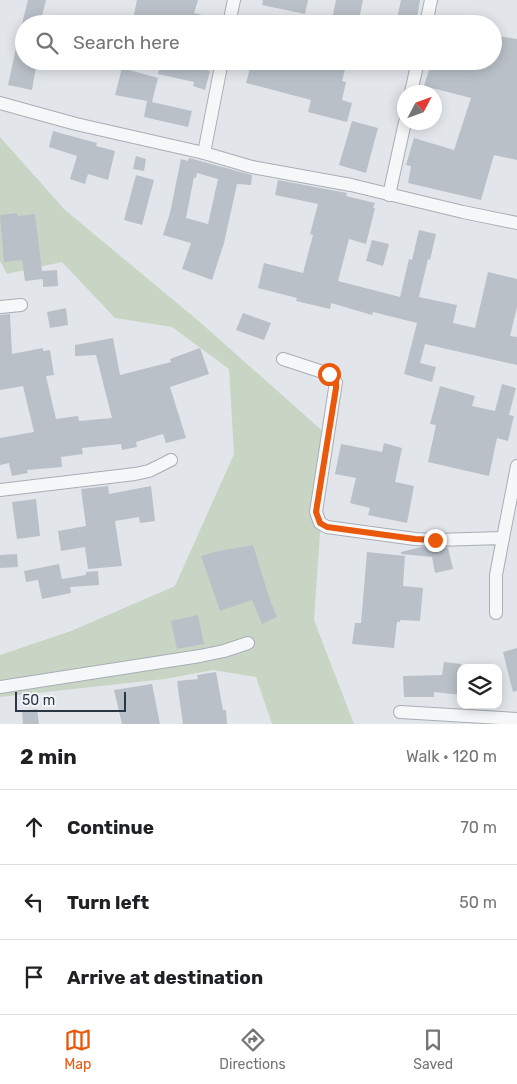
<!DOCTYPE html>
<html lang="en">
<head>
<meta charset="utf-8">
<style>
	:root { --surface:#fff; --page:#f6f6f6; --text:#202124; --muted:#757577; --line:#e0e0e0; --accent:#ea580c }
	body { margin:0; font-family:Rubik,sans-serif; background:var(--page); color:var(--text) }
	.controls { position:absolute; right:15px; bottom:15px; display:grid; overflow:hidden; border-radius:10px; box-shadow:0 2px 12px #0003 }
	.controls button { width:45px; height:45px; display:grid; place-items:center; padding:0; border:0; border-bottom:1px solid var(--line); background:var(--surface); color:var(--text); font:25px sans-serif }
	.compass { position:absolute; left:397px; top:85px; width:45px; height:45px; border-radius:50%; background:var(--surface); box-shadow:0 2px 12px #0003; rotate:49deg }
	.scale { position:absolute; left:15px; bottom:12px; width:111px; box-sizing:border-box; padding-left:5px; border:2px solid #2a3643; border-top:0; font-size:14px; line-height:18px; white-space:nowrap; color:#2a3643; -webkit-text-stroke:4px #f2f5f8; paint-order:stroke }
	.stop { position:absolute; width:15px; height:15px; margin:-11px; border:4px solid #ea580c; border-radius:50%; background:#fff }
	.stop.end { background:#ea580c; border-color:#fff; box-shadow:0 1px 5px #0008 }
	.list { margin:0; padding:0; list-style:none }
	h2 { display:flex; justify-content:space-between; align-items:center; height:65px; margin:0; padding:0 20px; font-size:21px }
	h2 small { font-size:16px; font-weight:400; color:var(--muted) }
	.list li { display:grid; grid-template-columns:32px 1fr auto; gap:15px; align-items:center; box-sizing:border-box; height:75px; padding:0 20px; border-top:1px solid var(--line) }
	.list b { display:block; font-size:19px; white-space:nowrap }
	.list em { font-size:16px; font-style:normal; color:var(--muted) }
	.icon { flex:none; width:28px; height:28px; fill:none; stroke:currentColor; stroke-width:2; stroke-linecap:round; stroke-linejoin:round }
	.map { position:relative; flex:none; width:517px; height:724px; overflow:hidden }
	.search { position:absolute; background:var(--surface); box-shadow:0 2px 12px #0003; left:15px; right:15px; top:15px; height:55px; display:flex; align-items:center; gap:12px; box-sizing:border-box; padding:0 18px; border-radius:28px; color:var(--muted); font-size:19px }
	.sheet { height:290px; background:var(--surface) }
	nav { display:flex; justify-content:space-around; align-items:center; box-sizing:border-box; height:70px; border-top:1px solid var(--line); background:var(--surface); font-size:14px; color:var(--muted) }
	nav a { display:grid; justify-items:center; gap:2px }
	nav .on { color:var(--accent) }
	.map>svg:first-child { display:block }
</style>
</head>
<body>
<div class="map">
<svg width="517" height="724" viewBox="0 0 517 724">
	<rect width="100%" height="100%" fill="#e2e6eb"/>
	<polygon fill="#c9d5c4" points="0,137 65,210 201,323 327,435 314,620 354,724 272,724 256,677 213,670 165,679 0,697 0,655 71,631 175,586 234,454 229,369 172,327 115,318 62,262 7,274 0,261"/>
	<g fill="#bac0c8" fill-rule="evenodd">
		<polygon points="28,0 46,0 40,24 22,24"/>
		<polygon points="137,0 198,0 194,13 220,19 219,24 132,24"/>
		<polygon points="263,0 308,0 305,14 262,5"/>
		<polygon points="336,0 363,0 358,24 331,24"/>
		<polygon points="401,0 420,0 416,24 396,24"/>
		<polygon points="19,34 24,35 24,61 37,61 32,90 8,85"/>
		<polygon points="498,36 517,39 517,160 494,155 481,200 408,183 411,166 406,165 414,138 454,150 471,98 424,86 432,61 494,61"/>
		<polygon points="161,61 204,61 202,69 210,71 205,90 193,86 194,82 158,74"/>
		<polygon points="252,61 292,70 294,61 347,61 342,81 346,82 342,100 352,103 347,122 308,112 311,100 246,83"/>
		<polygon points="122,68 158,78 152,102 192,111 188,127 144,117 147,101 115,95"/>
		<polygon points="352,121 378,128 366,173 339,165"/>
		<polygon points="53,131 97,143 96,146 115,151 108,180 88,174 85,184 70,179 77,156 49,147"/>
		<polygon points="136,156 146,159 144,171 133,169"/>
		<path d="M 189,158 L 252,175 L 251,185 L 237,184 L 224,243 L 212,280 L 182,269 L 191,243 L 163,235 L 170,213 L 181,159 L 188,161 ZM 197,173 L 218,179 L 208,224 L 186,218 L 194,177 L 196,178 Z"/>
		<polygon points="136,175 154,180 142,225 124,220"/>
		<polygon points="278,180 347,193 346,196 375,203 373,208 375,208 366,244 349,239 338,281 400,297 409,259 412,260 419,230 436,234 430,260 428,259 419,297 457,305 453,323 475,328 488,272 517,279 517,307 510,336 517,337 517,365 425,344 420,363 436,367 432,382 404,374 417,323 373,312 372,315 331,303 330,309 296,301 297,298 258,288 264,263 303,273 313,235 310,234 318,204 275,195"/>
		<polygon points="17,213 18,216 35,214 42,271 57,270 58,286 43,287 43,279 25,281 22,260 4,262 0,215"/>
		<polygon points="372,240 389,244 383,266 366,261"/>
		<polygon points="66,308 68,325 50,328 47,312"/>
		<polygon points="243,313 271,323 264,340 236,330"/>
		<polygon points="10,314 12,354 43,348 43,351 50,350 54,375 46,376 56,419 78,416 79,421 112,418 96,355 75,356 75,345 113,338 120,375 171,362 170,359 200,348 209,374 170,387 186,438 166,443 163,434 136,442 137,447 122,450 121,444 82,448 83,454 61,457 62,467 27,470 28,473 12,476 9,463 0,465 0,438 34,432 23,386 0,390 0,315"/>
		<polygon points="502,384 516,388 509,415 514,416 508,441 497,438 489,476 428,462 436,425 430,424 440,386 475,396 472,406 495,411"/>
		<polygon points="384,443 402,448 395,482 414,486 407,523 368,515 370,508 350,503 356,478 335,474 341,444 382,452"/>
		<polygon points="108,486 109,494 151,486 155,521 140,523 139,517 115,521 122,566 88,569 85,547 61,551 58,531 86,526 81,489"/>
		<polygon points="36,499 40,536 17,539 12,502"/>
		<polygon points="253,545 270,600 277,617 262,624 252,600 220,611 201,556 218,551"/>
		<polygon points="421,547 448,548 453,569 435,573 432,557 401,554 401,552"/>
		<polygon points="367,552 405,556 403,586 423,588 420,621 400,620 400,622 397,622 394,648 352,644 355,623 361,623"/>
		<polygon points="17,554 18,567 0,568 0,555"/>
		<polygon points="59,564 62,579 86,575 86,572 98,571 99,585 70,587 71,593 42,599 38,580 26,582 24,571"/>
		<polygon points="198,615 204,644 177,649 171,621"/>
		<polygon points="517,648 517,691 513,692 503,652"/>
		<polygon points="444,662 461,664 461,695 434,692 434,697 404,697 403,676 442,675"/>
		<polygon points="216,672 223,710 226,710 227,724 183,724 177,681 198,679 197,675"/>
		<polygon points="152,684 160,724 122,724 114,690"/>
		<polygon points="37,709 39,724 23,724 22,711"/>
	</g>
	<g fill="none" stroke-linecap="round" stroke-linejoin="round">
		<defs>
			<g id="street">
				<polyline points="229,24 234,0"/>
				<polyline points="426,24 431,0"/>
				<polyline points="411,92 418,61"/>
				<polyline points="0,103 76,124 204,153 252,167 351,185 463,212 517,223"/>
				<polyline points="204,153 222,61"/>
				<polyline points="389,195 405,122"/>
				<polyline points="0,307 21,305"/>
				<polyline points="283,359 329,374 336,382 316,512 320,523 327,527 415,539 435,540 503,538 496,575 496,613"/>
				<polyline points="0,490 135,474 149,471 171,460"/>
				<polyline points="503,538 517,466"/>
				<polyline points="0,687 200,656 224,651 248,643"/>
				<polyline points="400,712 517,719"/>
			</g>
		</defs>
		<use href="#street" stroke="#a7aeb5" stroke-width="14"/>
		<use href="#street" stroke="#f5f7f9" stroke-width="12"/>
	</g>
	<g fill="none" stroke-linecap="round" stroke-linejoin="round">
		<polyline stroke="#ea580c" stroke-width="6" points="329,374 336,382 336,388 316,512 320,523 327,527 415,539 435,540"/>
	</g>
</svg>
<div class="controls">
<button><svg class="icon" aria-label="layers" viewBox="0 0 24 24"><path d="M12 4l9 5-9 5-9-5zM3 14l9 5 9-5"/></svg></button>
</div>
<svg class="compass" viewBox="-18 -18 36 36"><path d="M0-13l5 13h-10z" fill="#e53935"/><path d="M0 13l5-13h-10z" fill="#757577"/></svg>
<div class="scale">50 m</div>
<div class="stop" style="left:329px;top:374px"></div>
<div class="stop end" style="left:435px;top:540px"></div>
<div class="search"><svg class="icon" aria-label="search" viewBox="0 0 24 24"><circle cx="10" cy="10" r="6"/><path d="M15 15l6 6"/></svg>Search here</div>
</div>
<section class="sheet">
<h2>2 min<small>Walk · 120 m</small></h2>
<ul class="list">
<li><svg class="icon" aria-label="ahead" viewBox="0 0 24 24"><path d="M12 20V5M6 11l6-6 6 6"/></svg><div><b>Continue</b></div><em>70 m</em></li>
<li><svg class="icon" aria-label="left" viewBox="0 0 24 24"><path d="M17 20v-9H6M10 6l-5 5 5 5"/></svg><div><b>Turn left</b></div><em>50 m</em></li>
<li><svg class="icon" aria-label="arrive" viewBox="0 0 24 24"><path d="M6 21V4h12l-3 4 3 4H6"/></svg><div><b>Arrive at destination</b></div></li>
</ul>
</section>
<nav>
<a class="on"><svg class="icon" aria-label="map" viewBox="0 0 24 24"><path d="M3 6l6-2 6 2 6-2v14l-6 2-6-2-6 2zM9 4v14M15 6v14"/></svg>Map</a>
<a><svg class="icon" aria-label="directions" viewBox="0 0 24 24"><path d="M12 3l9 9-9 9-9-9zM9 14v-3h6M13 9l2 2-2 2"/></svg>Directions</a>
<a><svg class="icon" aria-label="saved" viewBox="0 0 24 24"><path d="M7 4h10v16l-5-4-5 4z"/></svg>Saved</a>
</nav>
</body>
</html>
